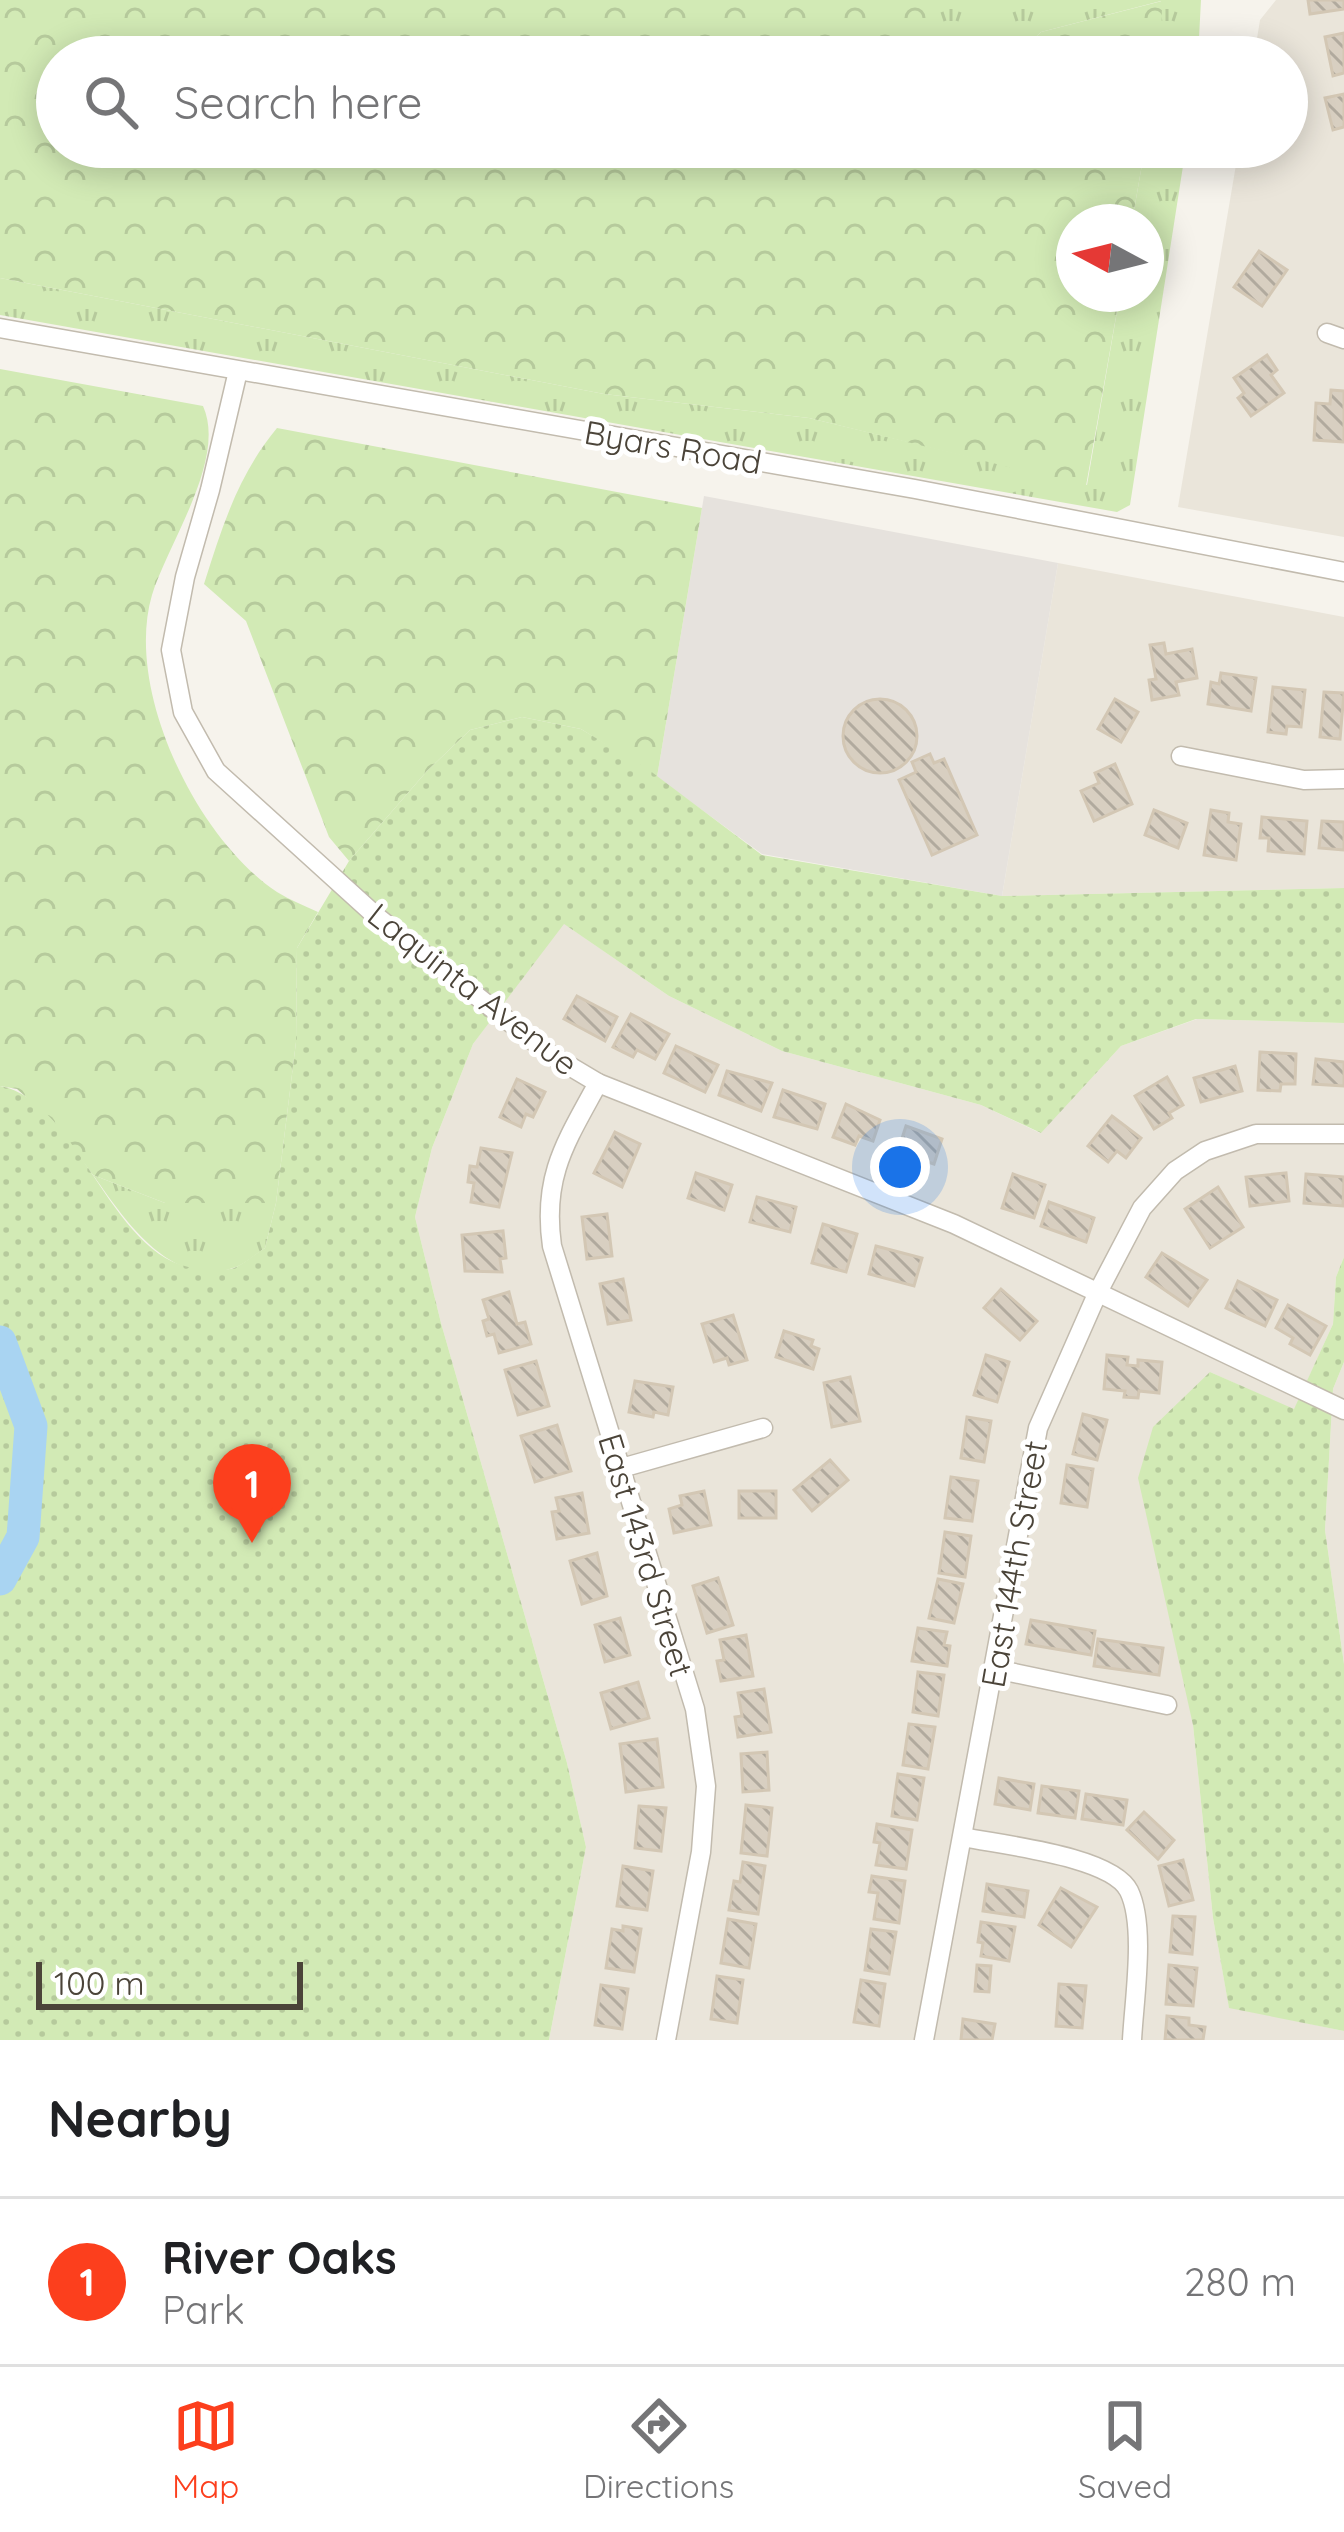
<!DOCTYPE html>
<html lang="en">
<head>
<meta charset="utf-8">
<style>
	:root { --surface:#fff; --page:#f6f6f6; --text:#202124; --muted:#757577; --line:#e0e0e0; --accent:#fc3f1d }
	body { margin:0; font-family:Quicksand,sans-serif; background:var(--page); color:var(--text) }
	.compass { position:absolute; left:1056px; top:204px; width:108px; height:108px; border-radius:50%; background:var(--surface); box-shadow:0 6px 30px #0003; rotate:277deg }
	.scale { position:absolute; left:36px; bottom:30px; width:267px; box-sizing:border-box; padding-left:12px; border:6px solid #4b4439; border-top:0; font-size:33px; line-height:42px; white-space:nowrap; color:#4b4439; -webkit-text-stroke:9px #fff; paint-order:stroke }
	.you { position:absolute; left:900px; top:1167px; width:42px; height:42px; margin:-30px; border:9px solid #fff; border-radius:50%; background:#1a73e8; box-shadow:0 0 0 18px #1a73e833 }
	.badge { display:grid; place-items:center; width:78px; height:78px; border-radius:50%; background:var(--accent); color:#fff; font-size:39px; font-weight:700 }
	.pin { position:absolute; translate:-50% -99px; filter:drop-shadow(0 3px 6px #0008) }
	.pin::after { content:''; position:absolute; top:63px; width:42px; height:36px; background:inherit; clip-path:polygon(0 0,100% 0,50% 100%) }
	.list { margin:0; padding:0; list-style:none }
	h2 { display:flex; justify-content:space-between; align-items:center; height:156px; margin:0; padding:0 48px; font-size:51px }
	h2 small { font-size:39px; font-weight:400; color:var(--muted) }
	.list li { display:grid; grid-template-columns:78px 1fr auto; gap:36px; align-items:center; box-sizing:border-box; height:168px; padding:0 48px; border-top:3px solid var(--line) }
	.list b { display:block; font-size:45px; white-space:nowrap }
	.list p { margin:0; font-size:39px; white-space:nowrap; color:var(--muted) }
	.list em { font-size:39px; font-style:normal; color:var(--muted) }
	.icon { flex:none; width:66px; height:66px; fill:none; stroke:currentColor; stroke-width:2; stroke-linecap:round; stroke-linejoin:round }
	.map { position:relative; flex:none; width:1344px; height:2040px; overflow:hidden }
	.search { position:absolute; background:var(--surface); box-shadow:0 6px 30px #0003; left:36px; right:36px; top:36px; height:132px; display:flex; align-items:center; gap:30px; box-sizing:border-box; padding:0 42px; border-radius:66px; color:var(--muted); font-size:45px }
	.sheet { height:324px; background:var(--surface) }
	nav { display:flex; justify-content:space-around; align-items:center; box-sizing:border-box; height:168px; border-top:3px solid var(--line); background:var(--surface); font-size:33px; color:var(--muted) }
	nav a { display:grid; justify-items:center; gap:6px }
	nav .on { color:var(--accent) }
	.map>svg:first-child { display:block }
</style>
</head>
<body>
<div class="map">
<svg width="1344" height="2040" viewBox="0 0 1344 2040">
	<defs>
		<pattern id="grass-tufts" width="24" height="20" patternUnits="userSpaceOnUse" patternTransform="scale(3)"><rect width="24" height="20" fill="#d2eab5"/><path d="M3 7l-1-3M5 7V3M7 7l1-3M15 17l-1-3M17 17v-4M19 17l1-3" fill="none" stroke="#b6ca9c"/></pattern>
		<pattern id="forest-crowns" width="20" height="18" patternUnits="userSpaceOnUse" patternTransform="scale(3)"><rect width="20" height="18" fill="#d2eab5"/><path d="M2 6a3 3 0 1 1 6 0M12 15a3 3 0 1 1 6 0" fill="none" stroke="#b6ca9c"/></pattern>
		<pattern id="park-dots" width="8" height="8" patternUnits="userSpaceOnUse" patternTransform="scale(3)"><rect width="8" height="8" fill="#d2eab5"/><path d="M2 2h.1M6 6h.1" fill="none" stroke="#b6ca9c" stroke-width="1.8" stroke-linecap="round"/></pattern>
		<pattern id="building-back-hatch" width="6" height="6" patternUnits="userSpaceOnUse" patternTransform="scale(3)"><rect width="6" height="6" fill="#d8cfc1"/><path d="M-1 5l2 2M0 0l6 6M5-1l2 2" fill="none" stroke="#b1aa9e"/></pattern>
	</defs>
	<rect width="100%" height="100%" fill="#f6f3ec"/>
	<g fill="#eae5da">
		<polygon points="1276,0 1344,0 1344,537 1178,507 1239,147 1287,147 1287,57 1254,57 1260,20"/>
		<polygon points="1058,563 1344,617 1344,888 1002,896"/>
		<polygon points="563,923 669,996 782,1051 981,1105 1040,1133 1121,1046 1197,1019 1344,1023 1344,1257 1336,1277 1333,1324 1294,1410 1210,1372 1193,1725 1213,1918 1229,2007 1344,2031 1344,2040 549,2040 586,1847 567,1763 441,1323 415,1217 432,1148 473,1044"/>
		<polygon points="1344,1362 1344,1664 1325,1530 1333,1389"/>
	</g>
	<polygon fill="#e6e2dd" points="704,496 1058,563 1002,896 762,854 657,777"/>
	<g fill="url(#grass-tufts)">
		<polygon points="937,0 1201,0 1198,57 1161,57 1161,1 1041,32 1014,57 937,57"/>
		<polygon points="1145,147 1186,147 1130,505 1117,512 0,315 0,278 604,394 809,418 1087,485 1120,294 1146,294 1146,222 1132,222"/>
		<path d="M 93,1175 L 165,1203 L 276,1203 L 265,1248 C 256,1254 244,1265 233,1268 C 169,1289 124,1218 93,1175 Z"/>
	</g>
	<g fill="url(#forest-crowns)">
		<polygon points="0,0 937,0 937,57 57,57 57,147 1145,147 1132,222 1074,222 1074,294 1120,294 1086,486 809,418 604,394 0,278"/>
		<polygon points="1162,1 1161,57 1014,57 1041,32"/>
		<path d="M 0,369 L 203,406 C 227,459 168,543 152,595 C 124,690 197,839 277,892 C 290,900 305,906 318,912 L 297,948 L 296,1042 L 276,1203 L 165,1203 L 93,1175 L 53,1121 L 17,1089 L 0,1086 Z"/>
		<path d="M 277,428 L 702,508 L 657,777 L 581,729 L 522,717 L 470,730 L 427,771 L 349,861 L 329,837 L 246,621 L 204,584 C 222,527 238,475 277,428 Z"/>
	</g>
	<g fill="url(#park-dots)">
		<path d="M 522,717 L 581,729 L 649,770 L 762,855 L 1002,896 L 1344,888 L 1344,1023 L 1196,1019 L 1121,1046 L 1041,1133 L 981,1105 L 782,1051 L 669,996 L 564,924 L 473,1044 L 432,1148 L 415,1217 L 441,1323 L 567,1763 L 586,1847 L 549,2040 L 0,2040 L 0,1086 C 82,1101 112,1270 206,1269 C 214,1269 226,1271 234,1268 C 244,1264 255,1254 265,1248 L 276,1203 L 296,1042 L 297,948 L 349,861 L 427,771 L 470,730 Z"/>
		<polygon points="1344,1257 1344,1362 1333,1389 1325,1530 1344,1664 1344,2031 1229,2008 1213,1918 1193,1725 1138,1478 1153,1427 1210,1372 1294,1409 1333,1324 1336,1277"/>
	</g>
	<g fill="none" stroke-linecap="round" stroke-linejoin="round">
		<polyline stroke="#a9d4f2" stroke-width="33" points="0,1342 31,1426 23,1537 0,1579"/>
	</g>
	<g fill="url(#building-back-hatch)" stroke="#d3c7b4" stroke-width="3">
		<polygon points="1308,0 1344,0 1344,9 1310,14"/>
		<polygon points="1344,33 1344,73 1333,76 1325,37"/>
		<polygon points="1344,94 1344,127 1333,130 1325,98"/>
		<polygon points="1259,251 1287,270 1262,306 1234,287"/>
		<polygon points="1267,355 1277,370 1271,375 1284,393 1251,416 1238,398 1244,393 1234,378"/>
		<polygon points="1331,390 1344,391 1344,442 1314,440 1316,403 1330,404"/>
		<polygon points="1164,643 1166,654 1192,649 1197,678 1176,682 1179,695 1152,700 1149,680 1156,679 1150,645"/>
		<polygon points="1221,673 1256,678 1251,711 1208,704 1211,682 1219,684"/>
		<polygon points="1273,687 1305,690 1301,727 1287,726 1286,734 1268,732"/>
		<polygon points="1324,692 1344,693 1340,739 1320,737"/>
		<circle cx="880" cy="736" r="37"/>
		<polygon points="1115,699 1138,712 1121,742 1098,729"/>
		<polygon points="930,754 934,763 944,759 977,835 932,855 899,780 916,772 912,762"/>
		<polygon points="1115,764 1132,804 1094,821 1081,791 1099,783 1095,773"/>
		<polygon points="1154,810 1187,823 1178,848 1145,835"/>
		<polygon points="1211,810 1229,813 1228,822 1241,824 1236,860 1204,855"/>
		<polygon points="1262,817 1307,821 1304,854 1268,851 1269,838 1260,838"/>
		<polygon points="1322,821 1344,822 1344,850 1319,848"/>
		<polygon points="577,996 617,1017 605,1041 564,1019"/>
		<polygon points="631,1014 669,1034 655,1059 637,1050 633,1057 613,1047"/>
		<polygon points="676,1046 718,1065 705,1092 664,1073"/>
		<polygon points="1260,1052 1296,1054 1295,1084 1281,1084 1280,1091 1258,1090"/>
		<polygon points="1316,1059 1344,1062 1344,1086 1313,1084"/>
		<polygon points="1235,1066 1242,1091 1201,1102 1194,1078"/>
		<polygon points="727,1071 772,1083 761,1111 719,1095"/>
		<polygon points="1167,1077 1183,1105 1169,1113 1172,1118 1154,1129 1135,1096"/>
		<polygon points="517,1079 545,1092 533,1117 526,1114 521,1127 500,1117"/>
		<polygon points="783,1090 825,1104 817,1129 774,1117"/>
		<polygon points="846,1104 880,1120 873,1141 859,1136 855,1145 833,1137"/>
		<polygon points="1112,1116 1141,1138 1126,1158 1117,1151 1108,1162 1088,1146"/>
		<polygon points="906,1126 942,1139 934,1164 919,1159 916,1168 895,1160"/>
		<polygon points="615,1132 640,1144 622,1187 594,1173"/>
		<polygon points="481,1148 512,1153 499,1207 471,1202 474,1183 468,1182 470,1166 477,1167"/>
		<polygon points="696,1173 732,1185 724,1210 688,1198"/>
		<polygon points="1286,1173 1289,1201 1250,1206 1246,1177"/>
		<polygon points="1013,1174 1045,1185 1034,1218 1002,1208"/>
		<polygon points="1306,1174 1344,1177 1343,1206 1304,1203"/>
		<polygon points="1218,1187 1243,1227 1210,1248 1185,1209"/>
		<polygon points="757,1197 796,1207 790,1232 750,1222"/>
		<polygon points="1049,1202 1094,1218 1086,1242 1041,1226"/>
		<polygon points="607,1214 612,1256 587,1259 582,1217"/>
		<polygon points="823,1224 857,1234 846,1272 812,1263"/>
		<polygon points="503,1231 506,1258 500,1259 502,1272 465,1271 462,1235"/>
		<polygon points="876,1246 922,1258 914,1286 869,1274"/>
		<polygon points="1162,1253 1207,1280 1188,1306 1146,1277"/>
		<polygon points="623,1279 631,1320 608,1324 600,1284"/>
		<polygon points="1238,1281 1277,1300 1265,1326 1226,1308"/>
		<polygon points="1001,1289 1037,1321 1020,1340 984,1308"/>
		<polygon points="509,1292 517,1324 525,1322 531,1344 499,1353 494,1334 487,1336 483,1321 489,1319 483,1300"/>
		<polygon points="1288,1305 1326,1326 1310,1355 1290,1344 1293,1338 1276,1328"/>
		<polygon points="733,1315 747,1360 729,1365 727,1358 714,1362 702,1324"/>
		<polygon points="784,1331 813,1340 811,1346 819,1349 813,1369 776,1357"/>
		<polygon points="986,1355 1009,1362 997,1402 974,1395"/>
		<polygon points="1107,1355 1128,1357 1127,1365 1138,1366 1138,1360 1162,1362 1159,1393 1139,1391 1138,1398 1124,1397 1125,1391 1104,1389"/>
		<polygon points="536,1361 549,1406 518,1415 505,1370"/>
		<polygon points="850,1377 860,1421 832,1427 824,1383"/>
		<polygon points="635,1381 673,1387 668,1415 654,1412 653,1417 629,1412"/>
		<polygon points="1083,1414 1107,1420 1097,1460 1073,1454"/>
		<polygon points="967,1417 991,1421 984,1462 961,1458"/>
		<polygon points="557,1425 571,1471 535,1482 521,1436"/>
		<polygon points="830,1460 848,1480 812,1511 794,1490"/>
		<polygon points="1067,1465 1093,1469 1087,1507 1061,1503"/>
		<polygon points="951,1477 978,1481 972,1521 945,1518"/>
		<polygon points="704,1491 711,1525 674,1533 669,1509 682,1505 680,1496"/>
		<rect x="739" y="1491" width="37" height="27"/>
		<polygon points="582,1493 589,1533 557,1539 552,1512 559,1511 556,1498"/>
		<polygon points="945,1532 971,1536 965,1577 939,1573"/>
		<polygon points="597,1553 607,1596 582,1604 570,1561"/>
		<polygon points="718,1578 733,1625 707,1633 693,1586"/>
		<polygon points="938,1579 963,1584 954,1623 929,1618"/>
		<polygon points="620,1618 630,1655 605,1662 595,1625"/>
		<polygon points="1031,1620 1095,1631 1091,1655 1026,1644"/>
		<polygon points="918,1628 947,1632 944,1645 950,1646 947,1666 912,1661"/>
		<polygon points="746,1635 753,1676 721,1681 717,1661 724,1660 720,1640"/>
		<polygon points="1098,1639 1163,1648 1159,1675 1094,1666"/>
		<polygon points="918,1672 944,1675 938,1716 913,1712"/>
		<polygon points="638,1682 649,1718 611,1729 601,1693"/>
		<polygon points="764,1689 771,1732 738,1737 735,1717 742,1716 738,1693"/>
		<polygon points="909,1724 935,1727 928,1769 903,1765"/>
		<polygon points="657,1739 663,1787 626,1792 620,1744"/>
		<polygon points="767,1752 769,1790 743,1792 741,1754"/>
		<polygon points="898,1774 924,1778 917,1820 892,1816"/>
		<polygon points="999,1778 1034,1784 1030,1810 995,1804"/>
		<polygon points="1042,1786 1079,1791 1075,1818 1038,1813"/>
		<polygon points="1086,1794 1127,1800 1123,1825 1082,1819"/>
		<polygon points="746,1805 772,1808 767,1856 741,1853"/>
		<polygon points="639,1806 666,1808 661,1851 635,1848"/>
		<polygon points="1144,1812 1174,1840 1158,1859 1127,1830"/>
		<polygon points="877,1824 912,1830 906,1869 876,1865 880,1843 874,1842"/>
		<polygon points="1183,1860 1193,1900 1169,1906 1159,1866"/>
		<polygon points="743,1862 765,1866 758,1914 729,1910 734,1881 740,1882"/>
		<polygon points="623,1866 653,1871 647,1910 617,1906"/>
		<polygon points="872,1876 905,1881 899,1923 874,1919 878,1893 869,1892"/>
		<polygon points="987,1884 1028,1891 1024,1917 983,1911"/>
		<polygon points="1061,1888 1097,1907 1071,1947 1039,1925"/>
		<polygon points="1173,1916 1195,1917 1192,1954 1170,1952"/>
		<polygon points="728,1919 756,1924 749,1968 721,1963"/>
		<polygon points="981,1922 1015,1927 1009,1961 981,1956 983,1943 978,1942"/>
		<polygon points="623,1926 641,1929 634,1972 606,1968 612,1929 623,1931"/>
		<polygon points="871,1929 896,1932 889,1974 865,1970"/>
		<polygon points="977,1965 991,1966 989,1992 975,1991"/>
		<polygon points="1169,1965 1197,1968 1193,2006 1166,2004"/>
		<polygon points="717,1976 743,1980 737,2023 711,2019"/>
		<polygon points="861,1980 885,1984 879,2026 854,2022"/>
		<polygon points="1059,1984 1086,1986 1082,2028 1056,2026"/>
		<polygon points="601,1985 628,1989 622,2029 595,2025"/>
		<polygon points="1167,2016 1189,2018 1189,2025 1205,2027 1203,2040 1165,2040"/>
		<polygon points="963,2019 995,2024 992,2040 961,2040"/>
	</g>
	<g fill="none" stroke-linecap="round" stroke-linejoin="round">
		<defs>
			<g id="minor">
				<polyline points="0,328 915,489 1344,572"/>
				<polyline points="1327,333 1344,339"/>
				<polyline points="238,371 210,490 185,577 171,650 183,712 216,771 376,916 551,1055 598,1083 954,1224 1344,1410"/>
				<polyline points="1181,756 1304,780 1344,779"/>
				<path d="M 598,1083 C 566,1142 542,1176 552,1246 L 695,1709 L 706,1786 L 701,1852 L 666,2040"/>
				<polyline points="618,1469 763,1428"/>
				<polyline points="995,1669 1167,1705"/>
				<path d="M 963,1837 C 1001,1845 1112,1856 1129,1891 C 1146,1926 1134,2000 1132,2040"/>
				<polyline points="924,2040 1038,1428 1098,1292 1142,1208 1175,1171 1205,1151 1256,1134 1344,1134"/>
			</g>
		</defs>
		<use href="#minor" stroke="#c2bbae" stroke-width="21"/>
		<use href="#minor" stroke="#fff" stroke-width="18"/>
	</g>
	<g text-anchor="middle" stroke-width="10" stroke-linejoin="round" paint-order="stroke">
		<g font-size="33" fill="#4b4439" stroke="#fff">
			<text transform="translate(673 447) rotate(10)" y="12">Byars Road</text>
			<text transform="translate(473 989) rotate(38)" y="12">Laquinta Avenue</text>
			<text transform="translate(646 1555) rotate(73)" y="12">East 143rd Street</text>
			<text transform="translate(1014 1564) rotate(-80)" y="12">East 144th Street</text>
		</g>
	</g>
</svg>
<svg class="compass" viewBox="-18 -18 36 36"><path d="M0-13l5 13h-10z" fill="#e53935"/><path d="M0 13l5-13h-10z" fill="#757577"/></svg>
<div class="scale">100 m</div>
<div class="you"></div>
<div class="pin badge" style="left:252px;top:1543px">1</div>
<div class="search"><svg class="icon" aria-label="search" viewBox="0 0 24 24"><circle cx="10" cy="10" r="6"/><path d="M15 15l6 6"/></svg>Search here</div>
</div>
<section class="sheet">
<h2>Nearby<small></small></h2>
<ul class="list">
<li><span class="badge">1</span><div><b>River Oaks</b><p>Park</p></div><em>280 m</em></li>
</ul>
</section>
<nav>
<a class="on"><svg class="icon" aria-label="map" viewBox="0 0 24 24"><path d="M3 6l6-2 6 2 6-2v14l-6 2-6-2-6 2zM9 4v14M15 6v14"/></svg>Map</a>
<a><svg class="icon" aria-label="directions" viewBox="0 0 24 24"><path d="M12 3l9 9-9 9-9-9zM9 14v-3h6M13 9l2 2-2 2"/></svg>Directions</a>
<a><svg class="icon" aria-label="saved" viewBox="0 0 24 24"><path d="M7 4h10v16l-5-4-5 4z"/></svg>Saved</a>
</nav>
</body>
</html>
